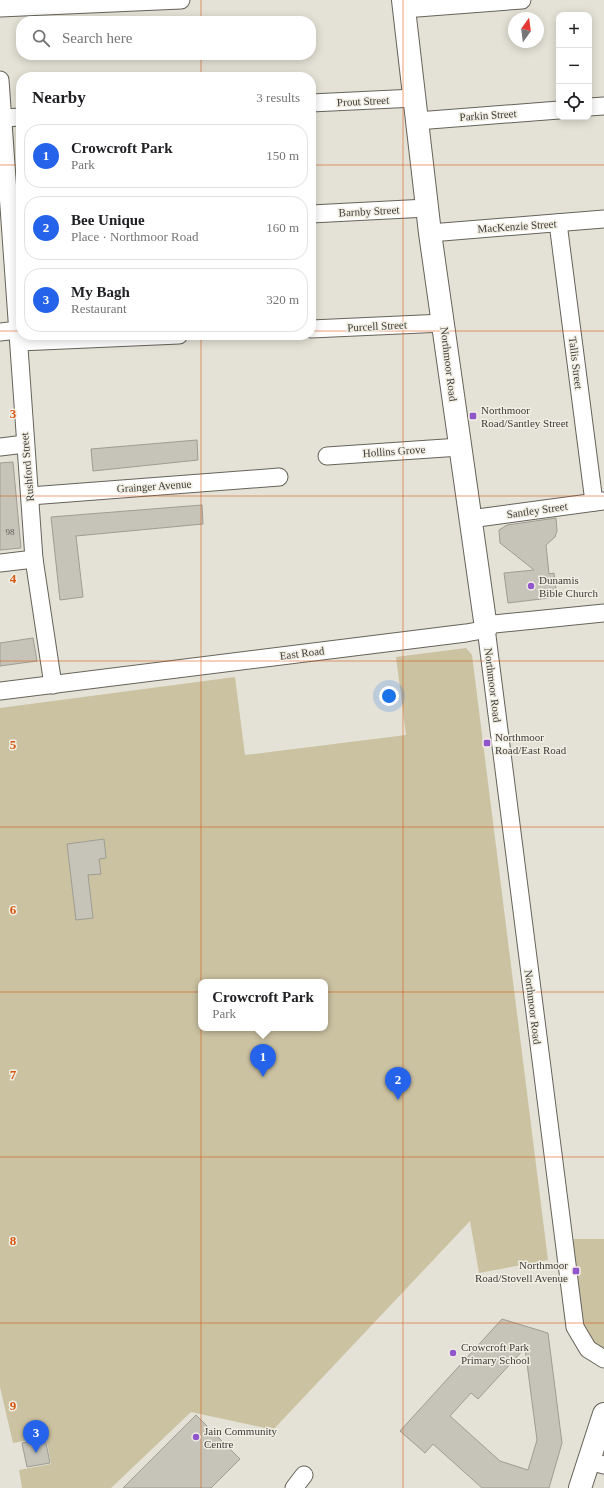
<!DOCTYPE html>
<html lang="en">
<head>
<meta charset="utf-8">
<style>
	:root { --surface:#fff; --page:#f2f2f2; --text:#202124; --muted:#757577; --line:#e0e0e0; --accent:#2563eb }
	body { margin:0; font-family:Georgia,serif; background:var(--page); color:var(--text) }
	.controls { position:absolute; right:12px; top:12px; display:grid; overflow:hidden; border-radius:8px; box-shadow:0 2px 10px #0003 }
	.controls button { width:36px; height:36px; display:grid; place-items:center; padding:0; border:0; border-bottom:1px solid var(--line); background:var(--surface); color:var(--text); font:20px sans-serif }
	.compass { position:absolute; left:508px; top:12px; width:36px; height:36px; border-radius:50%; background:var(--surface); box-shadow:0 2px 10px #0003; rotate:14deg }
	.you { position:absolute; left:389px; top:696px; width:14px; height:14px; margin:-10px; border:3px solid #fff; border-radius:50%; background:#1a73e8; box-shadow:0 0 0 6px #1a73e833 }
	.badge { display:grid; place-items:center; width:26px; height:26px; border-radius:50%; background:var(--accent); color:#fff; font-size:13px; font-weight:700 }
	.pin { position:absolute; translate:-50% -33px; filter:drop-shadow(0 1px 2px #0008) }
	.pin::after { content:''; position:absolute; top:21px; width:14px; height:12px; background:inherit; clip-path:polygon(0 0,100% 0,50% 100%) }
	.popup { position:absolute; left:198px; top:979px; width:130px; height:52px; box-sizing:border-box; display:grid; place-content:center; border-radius:8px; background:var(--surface); filter:drop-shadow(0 1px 3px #0005); font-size:13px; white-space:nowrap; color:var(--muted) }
	.popup b { font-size:15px; color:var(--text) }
	.popup::after { content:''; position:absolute; left:50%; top:100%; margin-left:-8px; border:8px solid transparent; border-top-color:var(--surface) }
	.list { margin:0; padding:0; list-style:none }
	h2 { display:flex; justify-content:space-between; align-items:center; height:52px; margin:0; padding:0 16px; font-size:17px }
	h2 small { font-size:13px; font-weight:400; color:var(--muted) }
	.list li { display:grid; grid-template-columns:26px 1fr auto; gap:12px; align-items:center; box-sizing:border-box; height:64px; margin:0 8px 8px; padding:0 8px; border:1px solid var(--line); border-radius:16px }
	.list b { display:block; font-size:15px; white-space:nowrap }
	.list p { margin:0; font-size:13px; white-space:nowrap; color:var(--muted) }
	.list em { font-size:13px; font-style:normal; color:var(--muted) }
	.icon { flex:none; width:22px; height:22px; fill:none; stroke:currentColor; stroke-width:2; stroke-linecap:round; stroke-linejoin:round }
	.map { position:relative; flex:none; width:604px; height:1488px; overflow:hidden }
	.search { position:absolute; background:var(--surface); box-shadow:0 2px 10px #0003; left:16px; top:16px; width:300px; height:44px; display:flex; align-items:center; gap:10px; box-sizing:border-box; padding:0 14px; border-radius:16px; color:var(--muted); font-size:15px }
	.panel { position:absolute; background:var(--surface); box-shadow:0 2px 10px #0003; left:16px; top:72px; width:300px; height:268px; border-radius:16px }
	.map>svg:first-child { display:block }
</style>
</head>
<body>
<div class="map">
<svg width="604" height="1488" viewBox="0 0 604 1488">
	<rect width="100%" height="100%" fill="#e4e1d6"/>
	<g fill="#cbc2a1" fill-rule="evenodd">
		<path d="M 466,648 L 472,655 L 548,1260 L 479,1273 L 470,1221 L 271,1432 L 265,1428 L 191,1412 L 111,1488 L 22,1488 L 19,1470 L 51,1464 L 46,1437 L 13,1443 L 0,1387 L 0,708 L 235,677 L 245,755 L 406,735 L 396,657 ZM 201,982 L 325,982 L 325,1028 L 201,1028 Z"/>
		<polygon points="563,1239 604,1239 604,1359 588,1349"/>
	</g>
	<g fill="#c6c4b9" stroke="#9f9d93" fill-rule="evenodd">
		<polygon points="197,440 198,460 93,471 91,449"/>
		<polygon points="13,462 21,548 0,550 0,463"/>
		<polygon points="202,505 203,524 76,536 83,597 60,600 51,517"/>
		<polygon points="556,518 557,531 555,537 546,545 549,574 554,573 557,597 508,603 504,573 534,570 500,543 499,530 507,525"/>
		<polygon points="33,638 37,661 0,666 0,643"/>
		<polygon points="104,839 106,858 99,859 101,874 88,875 93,918 76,920 67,844"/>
		<path d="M 502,1319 L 548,1333 L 562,1443 L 549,1488 L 482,1488 L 433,1444 L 425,1453 L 400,1431 ZM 525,1348 L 537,1440 L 528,1470 L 500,1461 L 450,1416 L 471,1393 L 478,1399 Z"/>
		<polygon points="196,1415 240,1459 211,1488 123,1488"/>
		<polygon points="45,1438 50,1463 27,1467 22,1443"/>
	</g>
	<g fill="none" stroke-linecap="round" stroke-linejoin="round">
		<defs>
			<g id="street">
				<polyline points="0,8 181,0"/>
				<polyline points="404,9 522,0"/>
				<polyline points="0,80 34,559 53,685"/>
				<polyline points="311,103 415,98"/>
				<polyline points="589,107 604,106"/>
				<polyline points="3,118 21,117"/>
				<polyline points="417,121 559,110"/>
				<polyline points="311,214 427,208"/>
				<polyline points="558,223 594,502"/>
				<polyline points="430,233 604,219"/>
				<polyline points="311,329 444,323"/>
				<polyline points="0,332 18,330"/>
				<polyline points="19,342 179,335"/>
				<polyline points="0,447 25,444"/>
				<polyline points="327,456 460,447"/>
				<polyline points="30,496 279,477"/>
				<polyline points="470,519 604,501"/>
				<polyline points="0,563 34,559"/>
				<polyline points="486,628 575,1327 588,1349 604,1359"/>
				<polyline points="0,691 466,633 477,631 494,624 604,613"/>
				<polyline points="589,1461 604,1465"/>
				<polyline points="294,1488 304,1475"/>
			</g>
			<g id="secondary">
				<polyline points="403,0 430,233 486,628"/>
				<polyline points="580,1488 604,1414"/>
			</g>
		</defs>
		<use href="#street" stroke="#66635a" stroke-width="19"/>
		<use href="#secondary" stroke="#66635a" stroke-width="24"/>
		<use href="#street" stroke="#fff" stroke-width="17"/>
		<use href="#secondary" stroke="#fff" stroke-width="22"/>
	</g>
	<path fill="none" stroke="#d75610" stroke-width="1" stroke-opacity="0.55" d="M 201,0 L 201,21M 403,0 L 403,1488M 201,55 L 201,77M 0,165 L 21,165M 311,165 L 604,165M 0,331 L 21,331M 311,331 L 604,331M 201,335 L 201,1488M 0,496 L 604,496M 0,661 L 604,661M 0,827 L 604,827M 0,992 L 604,992M 0,1157 L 604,1157M 0,1323 L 604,1323"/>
	<g fill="#9256cc" stroke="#f1eee4" stroke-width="1.5">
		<rect x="469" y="412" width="8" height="8" rx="2"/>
		<circle cx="531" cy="586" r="4"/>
		<rect x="483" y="739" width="8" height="8" rx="2"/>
		<rect x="572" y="1267" width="8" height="8" rx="2"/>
		<circle cx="453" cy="1353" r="4"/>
		<circle cx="196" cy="1437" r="4"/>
	</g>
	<g text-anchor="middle" stroke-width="3" stroke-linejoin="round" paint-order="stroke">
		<g font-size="9" fill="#605e58">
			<text x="10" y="535">98</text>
		</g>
		<g font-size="11" fill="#3e3c38" stroke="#f1eee4">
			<text transform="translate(363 101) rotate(-3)" y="4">Prout Street</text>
			<text transform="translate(488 115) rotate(-4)" y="4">Parkin Street</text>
			<text transform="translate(369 211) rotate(-3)" y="4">Barnby Street</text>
			<text transform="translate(517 226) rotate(-4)" y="4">MacKenzie Street</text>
			<text transform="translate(377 326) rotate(-3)" y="4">Purcell Street</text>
			<text transform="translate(576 363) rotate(83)" y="4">Tallis Street</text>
			<text transform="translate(449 364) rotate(83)" y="4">Northmoor Road</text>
			<text transform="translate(394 451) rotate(-4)" y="4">Hollins Grove</text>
			<text transform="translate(27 467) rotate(-95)" y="4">Rushford Street</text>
			<text transform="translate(154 486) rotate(-4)" y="4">Grainger Avenue</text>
			<text transform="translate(537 510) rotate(-8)" y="4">Santley Street</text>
			<text transform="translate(302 653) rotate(-7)" y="4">East Road</text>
			<text transform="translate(493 685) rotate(83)" y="4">Northmoor Road</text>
			<text transform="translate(533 1007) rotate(83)" y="4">Northmoor Road</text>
		</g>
		<g font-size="11" fill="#3e3c38" stroke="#f1eee4" text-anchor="start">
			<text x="481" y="414">Northmoor<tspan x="481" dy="13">Road/Santley Street</tspan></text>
			<text x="539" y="584">Dunamis<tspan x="539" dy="13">Bible Church</tspan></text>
			<text x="495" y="741">Northmoor<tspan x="495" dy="13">Road/East Road</tspan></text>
			<text x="568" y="1269" text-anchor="end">Northmoor<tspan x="568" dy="13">Road/Stovell Avenue</tspan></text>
			<text x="461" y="1351">Crowcroft Park<tspan x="461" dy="13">Primary School</tspan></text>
			<text x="204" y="1435">Jain Community<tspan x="204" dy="13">Centre</tspan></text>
		</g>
	</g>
	<g font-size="13" text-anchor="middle" font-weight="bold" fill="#d75610" stroke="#f1eee4" stroke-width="3" stroke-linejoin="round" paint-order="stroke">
		<text x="13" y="418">3</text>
		<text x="13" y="583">4</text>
		<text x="13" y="749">5</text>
		<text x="13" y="914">6</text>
		<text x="13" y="1079">7</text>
		<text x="13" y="1245">8</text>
		<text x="13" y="1410">9</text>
	</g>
</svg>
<div class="controls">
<button>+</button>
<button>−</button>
<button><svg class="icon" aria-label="locate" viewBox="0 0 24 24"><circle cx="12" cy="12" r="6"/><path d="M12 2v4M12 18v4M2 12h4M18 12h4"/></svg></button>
</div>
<svg class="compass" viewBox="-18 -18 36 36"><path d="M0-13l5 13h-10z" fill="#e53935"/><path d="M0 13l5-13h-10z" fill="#757577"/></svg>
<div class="you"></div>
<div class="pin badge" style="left:263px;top:1077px">1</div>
<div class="popup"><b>Crowcroft Park</b>Park</div>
<div class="pin badge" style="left:398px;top:1100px">2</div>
<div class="pin badge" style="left:36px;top:1453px">3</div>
<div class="search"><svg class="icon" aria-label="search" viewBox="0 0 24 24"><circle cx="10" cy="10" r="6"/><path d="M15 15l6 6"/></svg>Search here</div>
<section class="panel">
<h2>Nearby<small>3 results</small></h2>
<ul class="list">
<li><span class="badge">1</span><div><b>Crowcroft Park</b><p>Park</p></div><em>150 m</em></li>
<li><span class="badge">2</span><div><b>Bee Unique</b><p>Place · Northmoor Road</p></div><em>160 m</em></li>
<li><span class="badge">3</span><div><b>My Bagh</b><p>Restaurant</p></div><em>320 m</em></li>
</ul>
</section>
</div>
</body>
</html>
